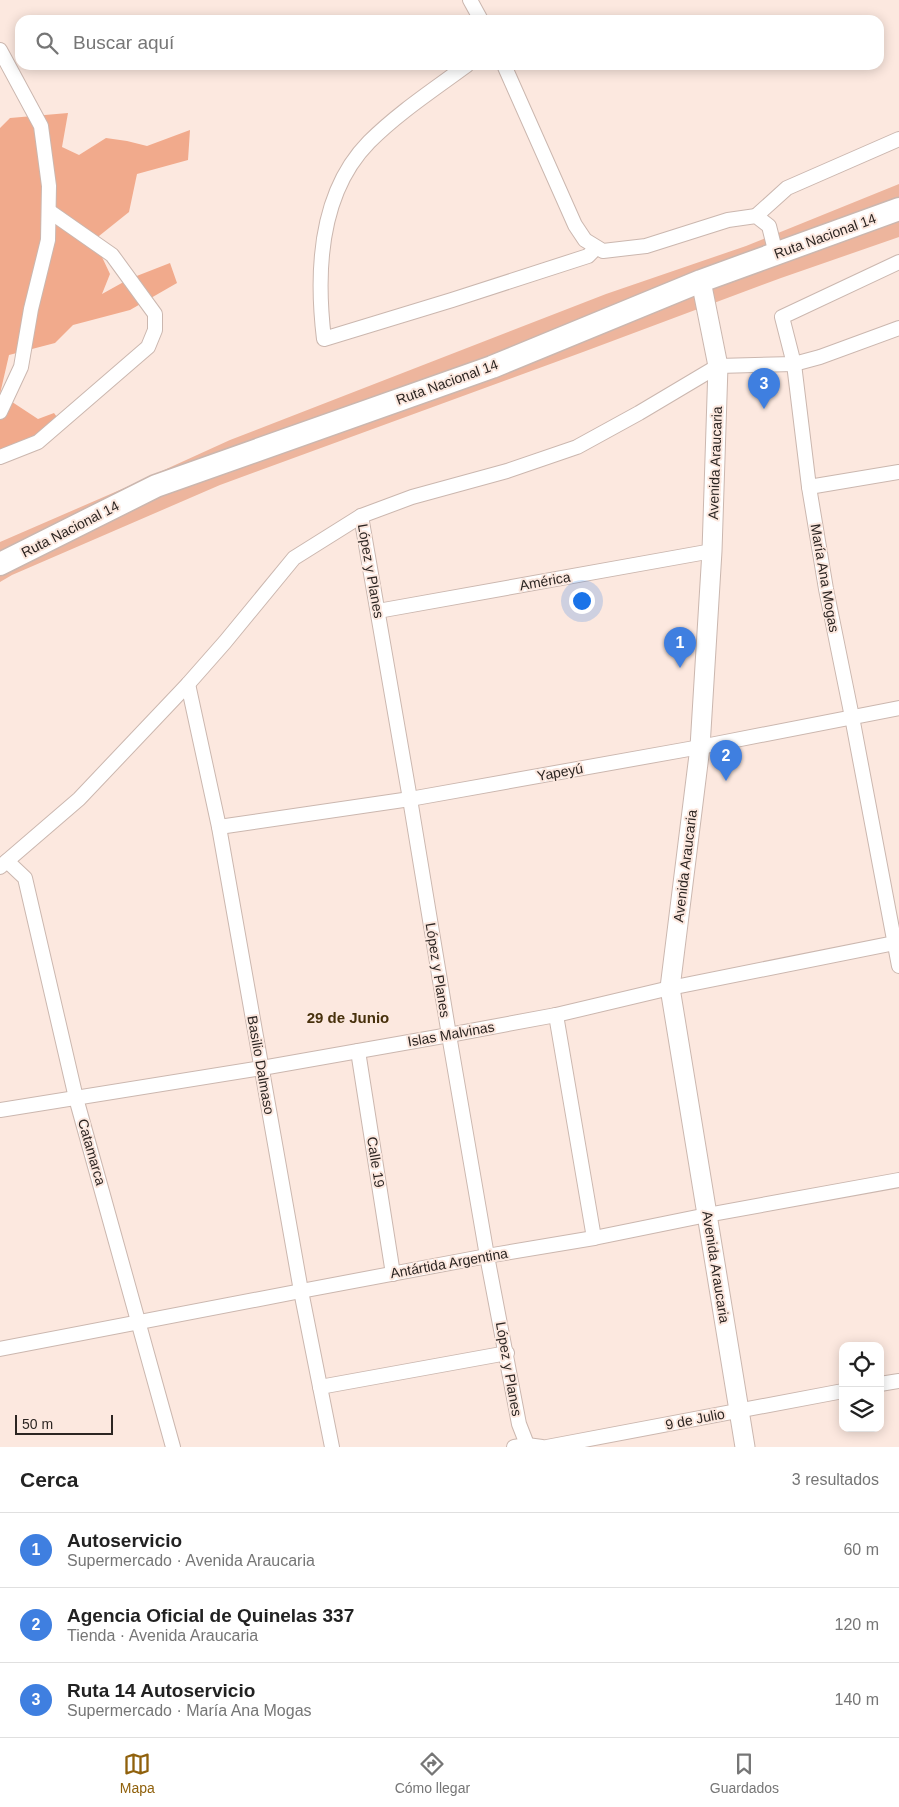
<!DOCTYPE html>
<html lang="es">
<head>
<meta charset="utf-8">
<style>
	:root { --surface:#fff; --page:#f6f6f6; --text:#222; --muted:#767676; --line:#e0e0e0; --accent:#90610c }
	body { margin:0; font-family:Arial,sans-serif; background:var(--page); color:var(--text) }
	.controls { position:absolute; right:15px; bottom:15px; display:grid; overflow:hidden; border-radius:10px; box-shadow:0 2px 12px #0003 }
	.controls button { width:45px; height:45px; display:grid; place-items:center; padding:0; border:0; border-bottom:1px solid var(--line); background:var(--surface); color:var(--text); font:25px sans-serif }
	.scale { position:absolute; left:15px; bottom:12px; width:98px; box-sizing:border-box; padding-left:5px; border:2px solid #2c2522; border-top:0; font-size:14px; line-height:18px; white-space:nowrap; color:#2c2522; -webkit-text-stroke:4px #fce8df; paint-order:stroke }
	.you { position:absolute; left:581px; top:600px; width:18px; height:18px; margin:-12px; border:4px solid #fff; border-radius:50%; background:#1a73e8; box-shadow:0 0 0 8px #1a73e833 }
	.badge { display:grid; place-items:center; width:32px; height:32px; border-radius:50%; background:var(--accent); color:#fff; font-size:16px; font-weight:700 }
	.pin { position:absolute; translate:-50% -41px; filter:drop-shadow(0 1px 2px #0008) }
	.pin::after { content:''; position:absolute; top:26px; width:18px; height:15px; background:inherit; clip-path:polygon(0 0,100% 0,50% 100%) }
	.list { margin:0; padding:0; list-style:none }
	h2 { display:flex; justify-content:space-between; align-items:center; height:65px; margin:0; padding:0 20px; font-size:21px }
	h2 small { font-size:16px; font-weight:400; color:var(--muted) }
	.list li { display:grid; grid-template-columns:32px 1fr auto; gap:15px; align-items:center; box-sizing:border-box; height:75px; padding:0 20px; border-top:1px solid var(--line) }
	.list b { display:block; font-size:19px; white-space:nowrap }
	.list p { margin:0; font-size:16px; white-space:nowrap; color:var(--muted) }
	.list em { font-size:16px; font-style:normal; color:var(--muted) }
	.icon { flex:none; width:28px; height:28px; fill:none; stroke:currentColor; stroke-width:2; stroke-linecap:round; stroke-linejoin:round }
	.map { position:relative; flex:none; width:899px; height:1447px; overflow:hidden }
	.search { position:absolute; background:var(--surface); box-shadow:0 2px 12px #0003; left:15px; right:15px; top:15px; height:55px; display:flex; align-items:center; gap:12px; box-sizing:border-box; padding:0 18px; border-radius:15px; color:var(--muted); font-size:19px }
	.sheet { height:290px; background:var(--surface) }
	nav { display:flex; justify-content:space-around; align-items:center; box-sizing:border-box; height:70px; border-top:1px solid var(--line); background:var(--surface); font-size:14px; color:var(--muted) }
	nav a { display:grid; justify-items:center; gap:2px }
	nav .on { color:var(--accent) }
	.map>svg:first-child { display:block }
</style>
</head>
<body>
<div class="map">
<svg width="899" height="1447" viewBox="0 0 899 1447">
	<rect width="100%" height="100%" fill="#fce8df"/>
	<polygon fill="#edb59d" points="899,184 899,237 781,278 583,352 220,485 12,575 0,582 0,542 129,486 230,440 606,294 746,246"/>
	<polygon fill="#f1aa8c" points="68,113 62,147 79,155 106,138 127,141 147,146 190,130 188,160 137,174 129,212 94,240 110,274 102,294 129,279 170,263 177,283 130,310 73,325 55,343 9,355 0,394 38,419 54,413 62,424 0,456 0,128 10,118"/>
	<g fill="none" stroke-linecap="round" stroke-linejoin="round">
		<defs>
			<g id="minor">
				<polyline points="470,0 481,20"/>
				<polyline points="0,50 41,126 49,186 48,240 31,309 21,367 0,412"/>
				<path d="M 467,65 C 433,90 398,113 369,142 C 319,193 316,273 324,339 L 452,300 L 588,256 L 596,248"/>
				<polyline points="504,65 575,225 585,240 603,251 646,246 728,220 756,216 769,226 776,254"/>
				<polyline points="756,216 787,188 899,139"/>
				<polyline points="899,262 782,317 794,364 809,487 826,589 852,717 899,966"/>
				<polyline points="0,457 38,442 148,347 155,330 155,314 112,255 49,211"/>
				<polyline points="809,487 899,472"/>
				<polyline points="361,516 410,799 449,1035 487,1256 519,1424 528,1447"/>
				<polyline points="378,611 712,551"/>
				<polyline points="188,684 219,827 301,1291 332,1447"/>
				<polyline points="219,827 410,799 700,747 899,708"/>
				<polyline points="7,861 25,878 76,1098 173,1447"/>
				<polyline points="0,867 79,799 188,684 225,642 294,558 361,516 412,497 507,471 577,447 639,413 718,366 794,364 820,357 899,328"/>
				<polyline points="556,1015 594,1238"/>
				<polyline points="358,1051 393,1274"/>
				<polyline points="0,1110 262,1068 449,1035 556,1015 670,988 899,942"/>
				<polyline points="0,1349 301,1291 487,1256 594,1238 707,1215 899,1180"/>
				<polyline points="880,1384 899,1381"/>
				<polyline points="320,1387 507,1353"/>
				<polyline points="514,1447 527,1445 542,1447"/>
				<polyline points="547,1447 843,1391"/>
			</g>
			<polyline id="secondary" points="701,281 718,366 712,551 700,747 670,988 745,1447"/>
			<polyline id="trunk" points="0,564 156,486 492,367 701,281 899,209"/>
		</defs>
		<use href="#minor" stroke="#cbb7af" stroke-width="16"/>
		<use href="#secondary" stroke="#cbb7af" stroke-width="21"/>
		<use href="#trunk" stroke="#cbb7af" stroke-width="25"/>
		<use href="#minor" stroke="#fff" stroke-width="14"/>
		<use href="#secondary" stroke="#fff" stroke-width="19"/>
		<use href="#trunk" stroke="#fff" stroke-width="22"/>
	</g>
	<g text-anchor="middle" stroke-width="4" stroke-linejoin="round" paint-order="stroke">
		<g font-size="14" fill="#2c2522" stroke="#fce8df">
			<text transform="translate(825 236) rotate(-20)" y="5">Ruta Nacional 14</text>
			<text transform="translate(447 382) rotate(-20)" y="5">Ruta Nacional 14</text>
			<text transform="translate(715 463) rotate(-88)" y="5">Avenida Araucaria</text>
			<text transform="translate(70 529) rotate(-27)" y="5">Ruta Nacional 14</text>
			<text transform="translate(371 571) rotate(80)" y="5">López y Planes</text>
			<text transform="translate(825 578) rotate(80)" y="5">María Ana Mogas</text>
			<text transform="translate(545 581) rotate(-10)" y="5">América</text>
			<text transform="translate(560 772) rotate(-10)" y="5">Yapeyú</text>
			<text transform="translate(685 866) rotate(-83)" y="5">Avenida Araucaria</text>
			<text transform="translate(438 970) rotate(81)" y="5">López y Planes</text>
			<text transform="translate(451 1034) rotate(-10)" y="5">Islas Malvinas</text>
			<text transform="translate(261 1065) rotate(80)" y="5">Basilio Dalmaso</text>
			<text transform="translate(92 1152) rotate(74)" y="5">Catamarca</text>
			<text transform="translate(376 1162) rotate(81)" y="5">Calle 19</text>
			<text transform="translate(449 1263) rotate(-10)" y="5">Antártida Argentina</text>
			<text transform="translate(716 1267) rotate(81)" y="5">Avenida Araucaria</text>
			<text transform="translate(509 1369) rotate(80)" y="5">López y Planes</text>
			<text transform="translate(695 1419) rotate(-11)" y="5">9 de Julio</text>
		</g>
		<g font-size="15" font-weight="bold" fill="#47300b" stroke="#fce8df">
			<text x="348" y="1023">29 de Junio</text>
		</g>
	</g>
</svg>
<div class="controls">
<button><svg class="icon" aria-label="locate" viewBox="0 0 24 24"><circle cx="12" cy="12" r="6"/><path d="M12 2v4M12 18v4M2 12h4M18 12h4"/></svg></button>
<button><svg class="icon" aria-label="layers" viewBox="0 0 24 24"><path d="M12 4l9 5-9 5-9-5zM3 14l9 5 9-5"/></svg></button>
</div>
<div class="scale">50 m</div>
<div class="you"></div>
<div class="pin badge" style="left:680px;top:668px;background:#3f7fe0">1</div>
<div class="pin badge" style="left:726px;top:781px;background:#3f7fe0">2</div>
<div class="pin badge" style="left:764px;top:409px;background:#3f7fe0">3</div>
<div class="search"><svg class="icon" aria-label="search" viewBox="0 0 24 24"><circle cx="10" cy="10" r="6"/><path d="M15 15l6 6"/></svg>Buscar aquí</div>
</div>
<section class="sheet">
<h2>Cerca<small>3 resultados</small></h2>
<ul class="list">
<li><span class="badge" style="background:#3f7fe0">1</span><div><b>Autoservicio</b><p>Supermercado · Avenida Araucaria</p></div><em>60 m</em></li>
<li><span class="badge" style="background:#3f7fe0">2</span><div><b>Agencia Oficial de Quinelas 337</b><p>Tienda · Avenida Araucaria</p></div><em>120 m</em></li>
<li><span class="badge" style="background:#3f7fe0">3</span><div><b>Ruta 14 Autoservicio</b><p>Supermercado · María Ana Mogas</p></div><em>140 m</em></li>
</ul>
</section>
<nav>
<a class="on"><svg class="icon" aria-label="map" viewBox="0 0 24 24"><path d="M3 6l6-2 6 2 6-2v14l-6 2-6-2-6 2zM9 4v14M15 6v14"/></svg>Mapa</a>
<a><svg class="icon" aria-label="directions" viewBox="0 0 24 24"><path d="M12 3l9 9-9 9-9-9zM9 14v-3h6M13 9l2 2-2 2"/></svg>Cómo llegar</a>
<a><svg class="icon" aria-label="saved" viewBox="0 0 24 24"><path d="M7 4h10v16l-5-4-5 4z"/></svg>Guardados</a>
</nav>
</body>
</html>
